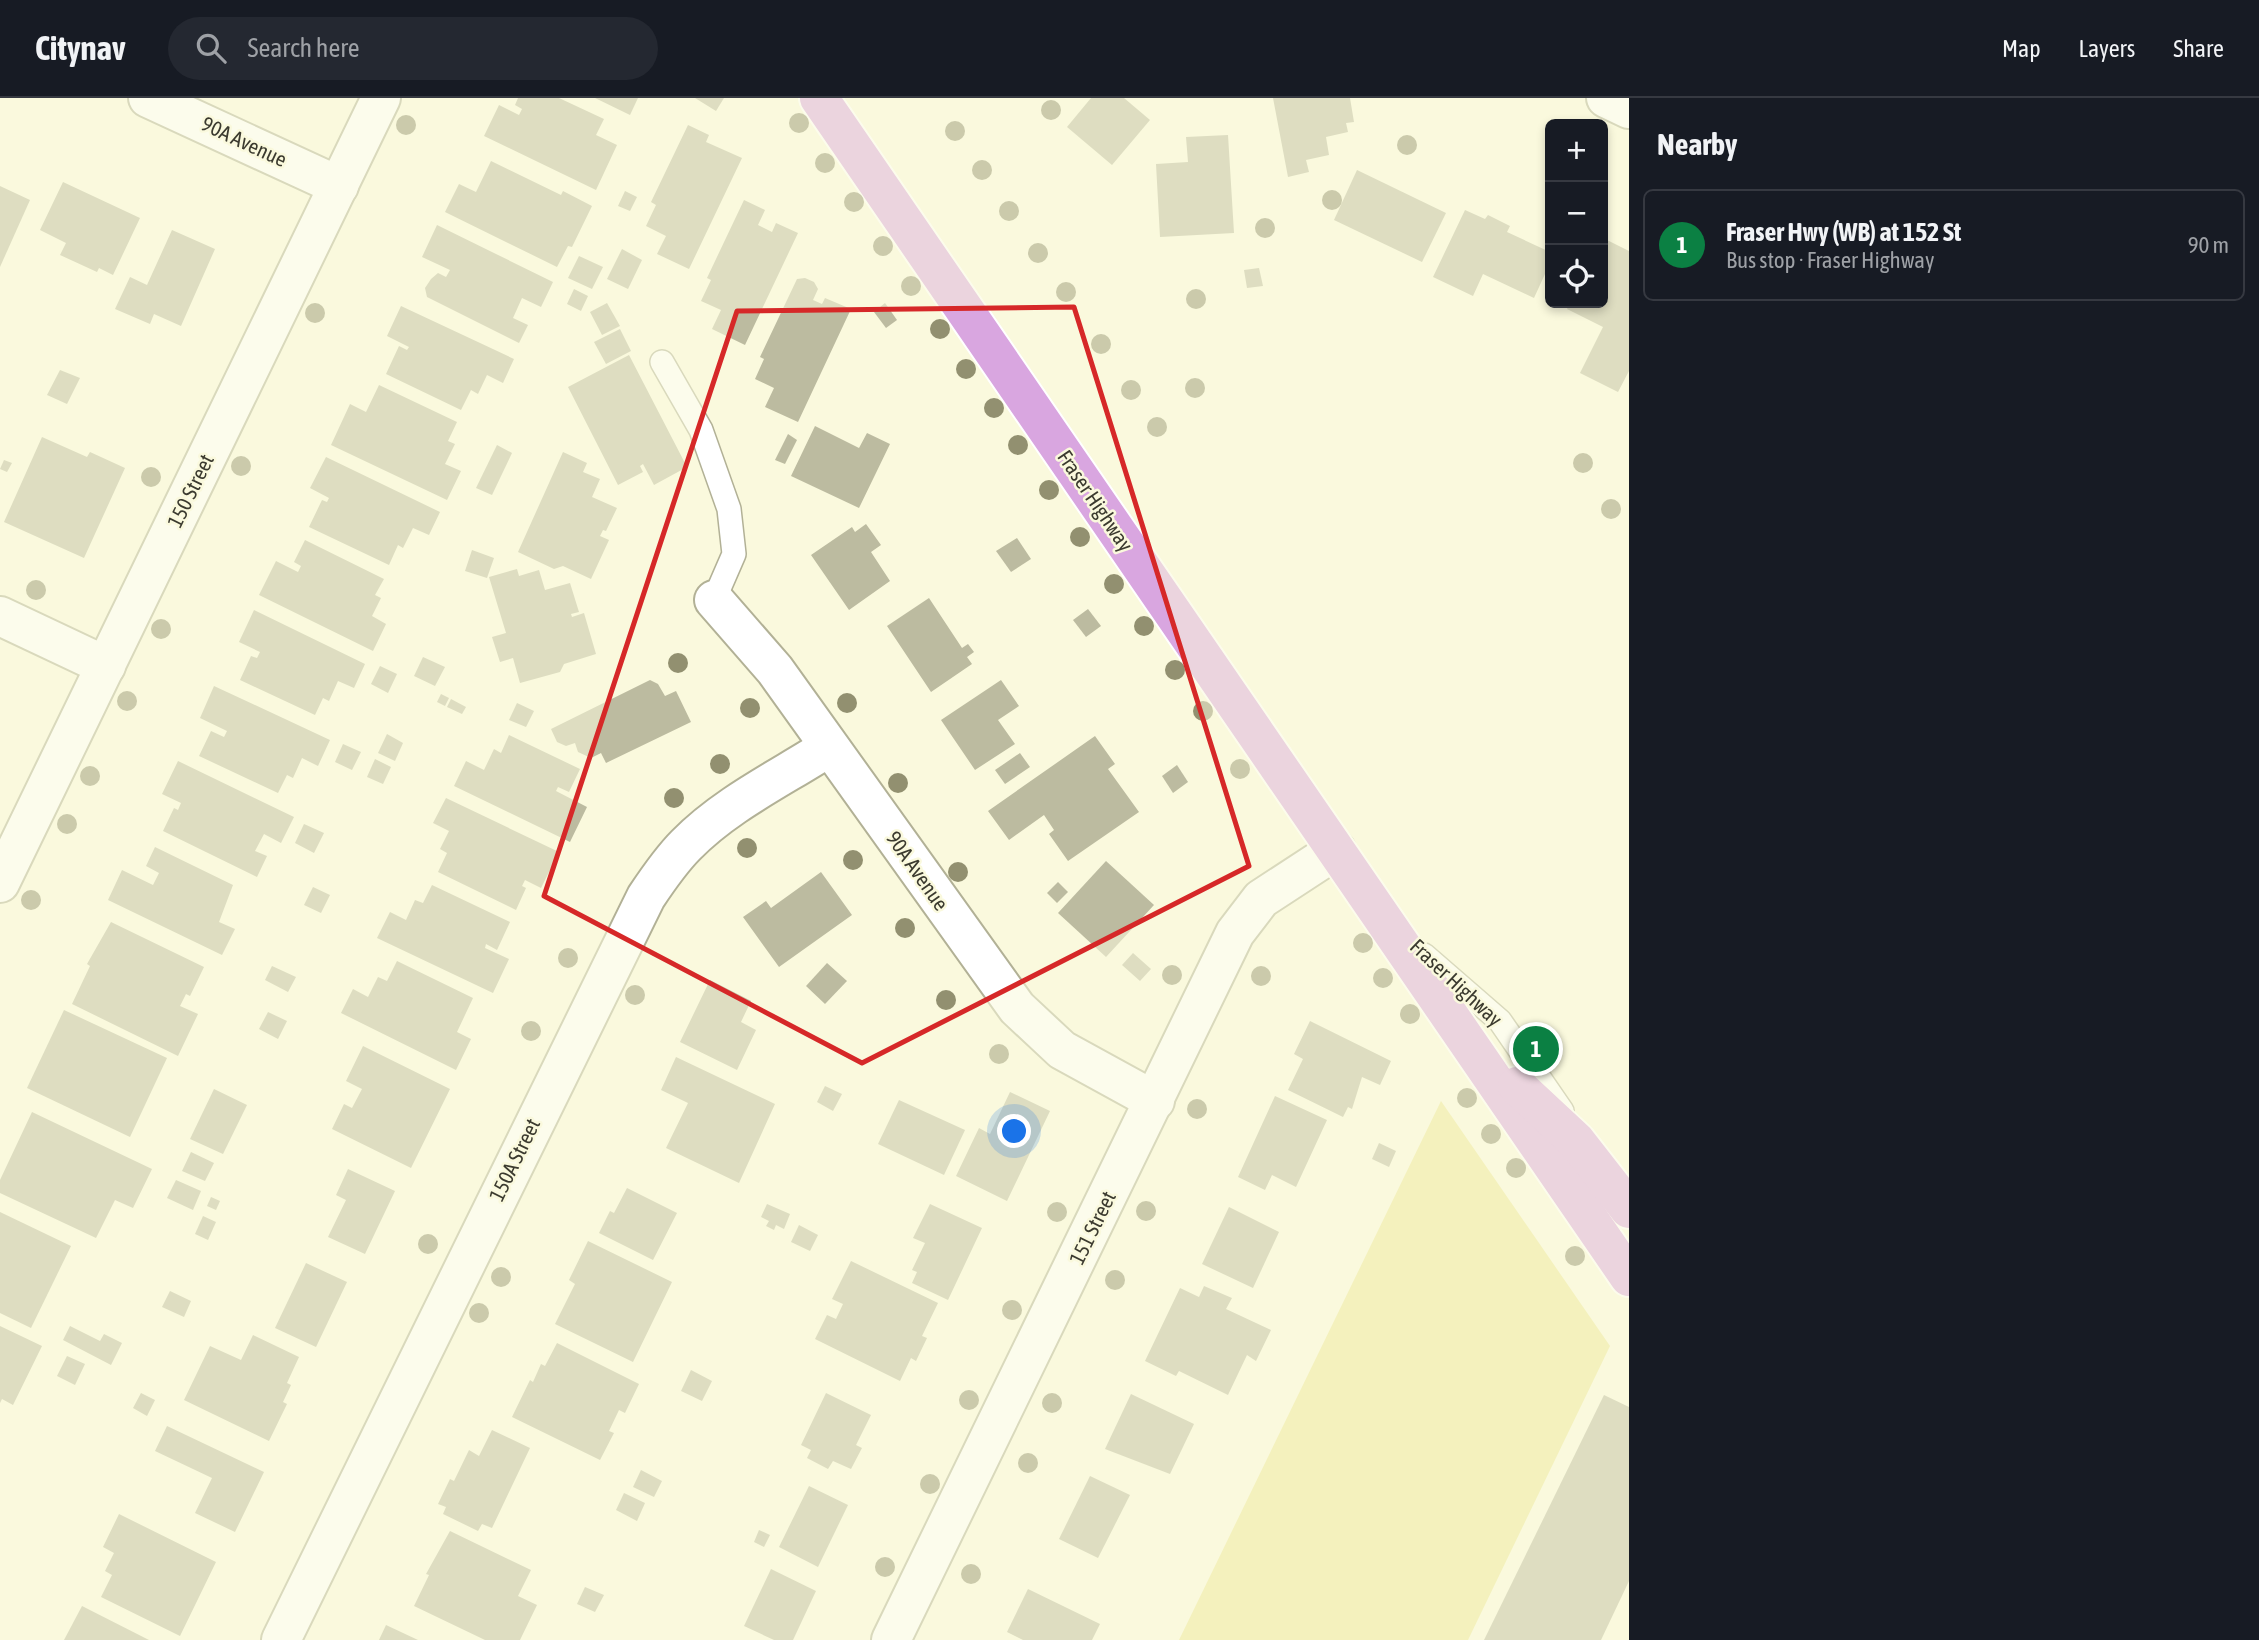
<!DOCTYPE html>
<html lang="en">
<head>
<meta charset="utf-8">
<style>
	:root { --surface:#171b24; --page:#242831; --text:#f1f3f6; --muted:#9ea1a6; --line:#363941; --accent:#0b8043 }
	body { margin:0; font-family:"Asap Condensed",sans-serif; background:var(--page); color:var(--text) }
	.controls { position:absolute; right:21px; top:21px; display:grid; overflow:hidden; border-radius:10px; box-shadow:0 4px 10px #0003 }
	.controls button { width:63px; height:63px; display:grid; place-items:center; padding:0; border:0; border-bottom:2px solid var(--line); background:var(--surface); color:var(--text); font:35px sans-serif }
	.you { position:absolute; left:1015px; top:1034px; width:24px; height:24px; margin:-18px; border:5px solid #fff; border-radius:50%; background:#1a73e8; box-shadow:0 0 0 10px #1a73e833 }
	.badge { display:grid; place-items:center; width:46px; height:46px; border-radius:50%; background:var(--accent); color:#fff; font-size:23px; font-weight:700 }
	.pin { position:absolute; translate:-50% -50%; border:4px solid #fff; box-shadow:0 2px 7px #0006 }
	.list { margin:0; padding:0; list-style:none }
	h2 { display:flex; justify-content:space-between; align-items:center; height:91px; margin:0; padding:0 28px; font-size:30px }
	h2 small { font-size:23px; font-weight:400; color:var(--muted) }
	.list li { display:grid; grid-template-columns:46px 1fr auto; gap:21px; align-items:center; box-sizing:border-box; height:112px; margin:0 14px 14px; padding:0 14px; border:2px solid var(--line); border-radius:10px }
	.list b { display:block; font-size:26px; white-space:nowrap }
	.list p { margin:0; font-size:23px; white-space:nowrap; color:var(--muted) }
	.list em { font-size:23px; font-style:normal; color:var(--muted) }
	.icon { flex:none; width:38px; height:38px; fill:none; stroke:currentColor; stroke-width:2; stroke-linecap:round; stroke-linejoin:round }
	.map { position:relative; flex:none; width:1629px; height:1542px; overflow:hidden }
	header { display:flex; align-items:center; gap:42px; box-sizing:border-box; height:98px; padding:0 35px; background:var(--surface); border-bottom:2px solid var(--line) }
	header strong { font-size:33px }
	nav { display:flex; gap:38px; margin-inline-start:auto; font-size:24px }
	.search { width:490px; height:63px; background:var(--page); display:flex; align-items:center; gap:18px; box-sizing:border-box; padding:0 24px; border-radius:38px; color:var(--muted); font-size:26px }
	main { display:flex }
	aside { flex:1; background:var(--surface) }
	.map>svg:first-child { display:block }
</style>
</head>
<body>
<header>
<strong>Citynav</strong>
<div class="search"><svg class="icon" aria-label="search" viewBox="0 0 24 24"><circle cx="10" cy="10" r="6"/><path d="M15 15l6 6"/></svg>Search here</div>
<nav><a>Map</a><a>Layers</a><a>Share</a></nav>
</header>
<main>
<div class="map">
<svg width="1629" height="1542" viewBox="0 0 1629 1542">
	<rect width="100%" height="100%" fill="#faf9dd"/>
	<polygon fill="#ede698" points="1441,1003 1610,1248 1468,1542 1179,1542"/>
	<g fill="#bcbba0">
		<polygon points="518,0 559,0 604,21 596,37 617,47 596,92 484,38 499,7 519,17 522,11 515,7"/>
		<polygon points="595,0 638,0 630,17"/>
		<polygon points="695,0 724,0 716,13"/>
		<polygon points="1091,0 1124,0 1150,22 1112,67 1067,29"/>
		<polygon points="1273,0 1350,0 1354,24 1346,25 1348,34 1326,39 1329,57 1306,62 1309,74 1288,79"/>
		<polygon points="688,27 709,37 706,44 742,60 689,171 657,156 666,138 646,128 656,107 651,104"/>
		<polygon points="1228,37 1234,135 1160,139 1156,66 1188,64 1186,39"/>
		<polygon points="491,63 561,97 563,93 592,108 572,149 568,148 557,169 445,114 459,86 476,94"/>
		<polygon points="1357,72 1446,115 1422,164 1334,122"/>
		<polygon points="63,84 140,120 113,177 99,170 97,174 60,157 66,145 40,132"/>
		<polygon points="0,88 30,102 0,169"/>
		<polygon points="625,93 637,99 630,113 618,108"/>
		<polygon points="744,102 765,112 758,127 772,134 776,125 798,135 745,247 712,231 721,212 701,203 711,182 707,180"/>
		<polygon points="1465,112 1485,121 1488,117 1510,128 1507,134 1550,154 1550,165 1534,200 1483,176 1473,198 1433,179"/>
		<polygon points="437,127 553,184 541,209 522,200 513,220 528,227 519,245 427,199 425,190 431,181 438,175 446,179 450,172 422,159"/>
		<polygon points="172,132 215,151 181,228 154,216 150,226 115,211 130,179 147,187"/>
		<polygon points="1603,140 1629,153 1629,273 1618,294 1580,275 1603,229 1567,211 1570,205 1603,205"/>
		<polygon points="622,151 642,162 628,191 607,181"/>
		<polygon points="579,158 603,169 592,191 568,180"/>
		<polygon points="1259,170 1263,188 1247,190 1244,172"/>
		<polygon points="805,180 814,184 818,191 813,202 822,206 825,200 851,211 798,324 765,309 774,290 755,281 764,261 760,259 797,181"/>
		<polygon points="574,191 588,198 581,213 567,206"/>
		<polygon points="607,205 620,228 602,237 590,214"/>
		<polygon points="885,205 897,222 886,230 874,214"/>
		<polygon points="401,208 514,261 503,285 487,277 478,296 471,292 461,312 386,276 399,248 407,252 409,249 387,238"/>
		<polygon points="620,231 631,253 606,266 594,244"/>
		<polygon points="629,257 687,369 654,387 643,366 640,368 643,374 618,387 568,289"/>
		<polygon points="60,272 80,280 67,306 47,297"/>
		<polygon points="379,287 457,324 448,343 455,346 445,366 461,373 447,402 331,347 350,306 366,314"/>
		<polygon points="815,328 859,350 867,335 890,346 859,410 791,378"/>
		<polygon points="788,336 797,342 785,366 775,362"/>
		<polygon points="42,339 87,359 90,354 125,370 84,460 4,424"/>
		<polygon points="497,347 512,355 492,397 476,390"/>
		<polygon points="563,354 587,365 583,374 600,381 592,399 617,410 606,433 603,432 600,438 609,442 591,481 563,468 554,471 518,454"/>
		<polygon points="326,359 440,414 429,437 413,430 403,450 398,447 389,467 309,429 322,402 327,404 329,400 310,390"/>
		<polygon points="4,362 12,365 7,374 0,371"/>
		<polygon points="866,426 881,447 871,454 890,483 849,512 811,457 852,429 855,434"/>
		<polygon points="1017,440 1031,461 1011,474 996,453"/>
		<polygon points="305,442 384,481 375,497 381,500 372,518 386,526 373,553 259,497 276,463 298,474 301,468 294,464"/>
		<polygon points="472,452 494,460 487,480 465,473"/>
		<polygon points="517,471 519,478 539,472 545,492 570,485 579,514 571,516 572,519 584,515 596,556 564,566 560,574 520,585 513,560 500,564 492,539 506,535 489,479"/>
		<polygon points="929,500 962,550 968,546 974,554 967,559 972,566 931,594 887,528"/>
		<polygon points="1088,511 1101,528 1086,539 1073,522"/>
		<polygon points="254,512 365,566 354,590 338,583 329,603 323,600 315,617 240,582 251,558 257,560 260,554 239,544"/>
		<polygon points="423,559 445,569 435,588 414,578"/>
		<polygon points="380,568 397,576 388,595 371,586"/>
		<polygon points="650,582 658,586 665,598 676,593 691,624 606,665 601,655 591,660 578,654 575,645 566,648 557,644 551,631"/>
		<polygon points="1001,582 1019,608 998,622 1015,646 975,672 941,622"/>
		<polygon points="214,588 330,642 318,668 302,660 293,680 287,677 278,695 199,658 211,633 224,639 227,633 200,620"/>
		<polygon points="441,596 449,600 445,608 437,604"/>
		<polygon points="451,601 466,609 462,616 447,609"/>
		<polygon points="517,605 534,613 526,629 509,622"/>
		<polygon points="387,636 403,645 395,663 378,655"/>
		<polygon points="509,637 580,671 569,694 558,689 556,693 587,709 570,744 454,688 466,663 484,672 494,651 501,655"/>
		<polygon points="1095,638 1115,666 1108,671 1139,714 1068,763 1049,736 1054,732 1044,717 1009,742 988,713"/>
		<polygon points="343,646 361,654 352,672 335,664"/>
		<polygon points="1020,655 1030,669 1005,686 995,672"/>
		<polygon points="375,661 391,669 383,686 367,679"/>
		<polygon points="178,663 294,719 281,745 264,736 255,753 267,758 257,779 163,733 174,710 178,712 181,705 162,696"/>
		<polygon points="1177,667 1188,684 1173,695 1162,678"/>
		<polygon points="446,700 559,754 541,790 525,782 522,788 526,790 516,812 438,774 447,755 440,751 449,733 433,725"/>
		<polygon points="304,726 324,735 314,755 295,745"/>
		<polygon points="155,749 233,787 219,824 235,831 222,857 108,802 122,772 153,787 159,775 146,768"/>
		<polygon points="1106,763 1154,807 1106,859 1058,815"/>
		<polygon points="821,774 852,817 779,869 743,819 766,803 771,810"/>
		<polygon points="1058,784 1068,794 1057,805 1047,795"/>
		<polygon points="432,787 510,824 497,852 486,846 485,850 509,861 493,895 377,840 390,814 406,822 415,802 423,805"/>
		<polygon points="313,789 330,797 321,815 304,807"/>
		<polygon points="111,824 204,869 190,898 186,896 180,908 198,916 178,958 72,906 90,868 87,866"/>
		<polygon points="1133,855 1151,871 1140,883 1122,867"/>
		<polygon points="397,863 473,900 457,934 471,941 456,972 341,915 353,891 368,899 378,879 387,883"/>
		<polygon points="827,865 847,883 825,906 806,888"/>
		<polygon points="272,868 296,879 288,894 265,882"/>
		<polygon points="710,882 751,903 741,924 756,932 737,972 680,944"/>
		<polygon points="64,912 167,960 130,1039 27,990"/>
		<polygon points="268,914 287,923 278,941 259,931"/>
		<polygon points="1310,923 1391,963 1380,987 1362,979 1352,1011 1348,1009 1343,1019 1288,992 1303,961 1294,956"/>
		<polygon points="363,948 450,991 411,1070 332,1031 344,1006 352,1010 362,991 346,983"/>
		<polygon points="676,959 775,1006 739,1085 666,1050 688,1005 661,992"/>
		<polygon points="825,988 842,996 833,1013 817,1004"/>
		<polygon points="214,991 247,1007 223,1056 190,1041"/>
		<polygon points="1010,994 1050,1013 1007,1103 956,1078 979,1030 990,1036"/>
		<polygon points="1275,998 1327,1022 1296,1089 1272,1077 1265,1092 1238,1079"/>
		<polygon points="899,1002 965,1032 944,1077 878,1046"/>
		<polygon points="32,1014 152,1071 133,1110 115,1102 96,1140 0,1095 0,1082"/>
		<polygon points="1379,1045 1396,1053 1389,1069 1372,1061"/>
		<polygon points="191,1054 214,1065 205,1083 182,1073"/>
		<polygon points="348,1071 395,1093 365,1156 328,1139 346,1102 336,1097"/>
		<polygon points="176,1082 201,1093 193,1112 167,1100"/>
		<polygon points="627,1090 677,1115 653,1162 599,1135 610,1113 614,1115"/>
		<polygon points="211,1099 220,1103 216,1112 207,1108"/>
		<polygon points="767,1106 790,1116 784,1131 776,1127 774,1132 766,1128 769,1123 761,1119"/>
		<polygon points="930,1106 982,1130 948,1202 912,1185 917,1174 912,1172 925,1145 913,1140"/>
		<polygon points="1229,1109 1279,1134 1253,1190 1202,1166"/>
		<polygon points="0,1114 71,1148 31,1230 0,1215"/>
		<polygon points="203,1118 216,1124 208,1142 195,1136"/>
		<polygon points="799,1127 818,1137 810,1153 791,1144"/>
		<polygon points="588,1143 672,1184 633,1264 555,1226 575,1186 569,1182"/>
		<polygon points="851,1163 938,1205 922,1238 927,1240 916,1263 911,1260 900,1283 815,1241 827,1217 836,1221 843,1206 832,1201"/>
		<polygon points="306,1165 347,1184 316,1249 275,1230"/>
		<polygon points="1204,1188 1232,1200 1226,1211 1271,1232 1256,1263 1247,1257 1228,1297 1179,1273 1176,1278 1145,1263 1180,1190 1199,1199"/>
		<polygon points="170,1193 191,1203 184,1219 162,1209"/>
		<polygon points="0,1228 42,1248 13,1307 2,1301 0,1305"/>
		<polygon points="70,1228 100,1243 104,1236 122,1245 111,1267 63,1242"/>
		<polygon points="253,1237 299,1259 287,1285 291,1287 283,1304 287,1306 269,1343 184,1302 210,1248 241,1262"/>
		<polygon points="557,1245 639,1286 625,1315 619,1312 609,1333 614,1335 600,1362 512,1319 530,1282 533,1284 541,1266 545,1268"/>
		<polygon points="67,1258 85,1266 75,1287 57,1278"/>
		<polygon points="691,1272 712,1283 702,1303 681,1293"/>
		<polygon points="141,1295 155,1302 147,1318 133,1310"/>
		<polygon points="826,1295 871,1317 856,1347 862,1350 851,1371 833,1363 828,1371 807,1360 811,1352 801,1347"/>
		<polygon points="1131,1296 1194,1326 1170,1376 1105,1351"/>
		<polygon points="1604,1297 1629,1309 1629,1483 1601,1542 1484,1542"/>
		<polygon points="167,1328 264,1374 235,1434 195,1415 212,1380 155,1353"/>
		<polygon points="492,1332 530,1350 492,1430 482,1426 478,1433 443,1416 446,1409 438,1406 450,1381 454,1383 469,1352 479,1358"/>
		<polygon points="641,1372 662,1383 654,1399 633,1389"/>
		<polygon points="1090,1378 1130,1397 1098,1460 1059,1441"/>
		<polygon points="809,1388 848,1407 818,1469 779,1449"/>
		<polygon points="624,1395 645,1405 637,1423 616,1412"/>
		<polygon points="119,1416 216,1464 180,1538 101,1499 112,1477 105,1473 114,1455 103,1449"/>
		<polygon points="759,1432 770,1437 764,1449 754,1444"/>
		<polygon points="450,1433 531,1472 518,1498 537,1507 520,1542 485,1542 414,1508 429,1477 426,1476"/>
		<polygon points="771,1471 816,1493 793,1542 774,1542 744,1528"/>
		<polygon points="585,1489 604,1497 595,1514 577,1506"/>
		<polygon points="1028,1491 1100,1526 1092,1542 1023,1542 1007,1534"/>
		<polygon points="82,1508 149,1542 64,1542"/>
		<polygon points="386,1527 418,1542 379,1542"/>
	</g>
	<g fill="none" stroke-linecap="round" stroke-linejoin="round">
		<defs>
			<g id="lane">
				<polyline points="662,264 701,332 729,411 734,456 714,502"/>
				<polyline points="1424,857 1500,923 1562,1013"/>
			</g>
			<g id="street">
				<polyline points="148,0 339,88"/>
				<polyline points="1606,0 1629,11"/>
				<polyline points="714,502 775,572 1017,910 1062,952 1155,1003"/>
				<polyline points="0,518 106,568"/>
				<polyline points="0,785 381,0"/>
				<path d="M 281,1542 L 646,799 C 658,781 671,762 686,747 C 726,706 781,680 829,649"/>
				<polyline points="891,1542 1235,835 1261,801 1336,752"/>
			</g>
			<g id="primary">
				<polyline points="819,0 1629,1179"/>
				<polyline points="1517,988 1576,1043 1629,1111"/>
			</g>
		</defs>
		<use href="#lane" stroke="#b2b196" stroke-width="26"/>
		<use href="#street" stroke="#b2b196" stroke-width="42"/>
		<use href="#primary" stroke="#fff" stroke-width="42"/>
		<use href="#lane" stroke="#fff" stroke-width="23"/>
		<use href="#street" stroke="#fff" stroke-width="38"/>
		<use href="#primary" stroke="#d9a6e0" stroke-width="38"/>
	</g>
	<g fill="#929070">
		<circle cx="1051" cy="12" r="10"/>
		<circle cx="799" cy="25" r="10"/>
		<circle cx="406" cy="27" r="10"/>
		<circle cx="955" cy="33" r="10"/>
		<circle cx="1407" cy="47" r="10"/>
		<circle cx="825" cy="65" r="10"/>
		<circle cx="982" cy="72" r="10"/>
		<circle cx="1332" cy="102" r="10"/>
		<circle cx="854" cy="104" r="10"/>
		<circle cx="1009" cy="113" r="10"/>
		<circle cx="1265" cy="130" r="10"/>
		<circle cx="883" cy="148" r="10"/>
		<circle cx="1038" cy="155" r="10"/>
		<circle cx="911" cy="188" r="10"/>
		<circle cx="1066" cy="194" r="10"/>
		<circle cx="1196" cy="201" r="10"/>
		<circle cx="315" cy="215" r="10"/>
		<circle cx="940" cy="231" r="10"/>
		<circle cx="1101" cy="246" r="10"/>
		<circle cx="966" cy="271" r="10"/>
		<circle cx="1195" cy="290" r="10"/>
		<circle cx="1131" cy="292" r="10"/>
		<circle cx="994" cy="310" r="10"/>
		<circle cx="1157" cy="329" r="10"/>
		<circle cx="1018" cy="347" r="10"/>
		<circle cx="1583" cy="365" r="10"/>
		<circle cx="241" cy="368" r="10"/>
		<circle cx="151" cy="379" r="10"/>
		<circle cx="1049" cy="392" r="10"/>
		<circle cx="1611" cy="411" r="10"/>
		<circle cx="1080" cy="439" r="10"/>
		<circle cx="1114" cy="486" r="10"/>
		<circle cx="36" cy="492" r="10"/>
		<circle cx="1144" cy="528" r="10"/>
		<circle cx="161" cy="531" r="10"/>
		<circle cx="678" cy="565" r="10"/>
		<circle cx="1175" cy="572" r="10"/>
		<circle cx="127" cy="603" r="10"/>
		<circle cx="847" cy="605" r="10"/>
		<circle cx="750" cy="610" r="10"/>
		<circle cx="1203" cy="613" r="10"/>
		<circle cx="720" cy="666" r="10"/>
		<circle cx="1240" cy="671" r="10"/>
		<circle cx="90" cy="678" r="10"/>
		<circle cx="898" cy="685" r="10"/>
		<circle cx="674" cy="700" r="10"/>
		<circle cx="67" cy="726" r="10"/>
		<circle cx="747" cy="750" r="10"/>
		<circle cx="853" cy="762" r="10"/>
		<circle cx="958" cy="774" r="10"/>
		<circle cx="31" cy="802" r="10"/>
		<circle cx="905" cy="830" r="10"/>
		<circle cx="1363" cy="845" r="10"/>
		<circle cx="568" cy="860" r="10"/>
		<circle cx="1172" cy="877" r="10"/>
		<circle cx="1261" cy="878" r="10"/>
		<circle cx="1383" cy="880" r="10"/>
		<circle cx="635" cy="897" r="10"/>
		<circle cx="946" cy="902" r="10"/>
		<circle cx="1410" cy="916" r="10"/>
		<circle cx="531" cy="933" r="10"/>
		<circle cx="999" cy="956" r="10"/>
		<circle cx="1467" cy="1000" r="10"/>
		<circle cx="1197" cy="1011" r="10"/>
		<circle cx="1491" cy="1036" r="10"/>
		<circle cx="1516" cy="1070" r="10"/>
		<circle cx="1146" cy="1113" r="10"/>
		<circle cx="1057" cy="1114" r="10"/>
		<circle cx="428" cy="1146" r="10"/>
		<circle cx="1575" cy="1158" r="10"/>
		<circle cx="501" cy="1179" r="10"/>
		<circle cx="1115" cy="1182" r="10"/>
		<circle cx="1012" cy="1212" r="10"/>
		<circle cx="479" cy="1215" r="10"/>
		<circle cx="969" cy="1302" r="10"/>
		<circle cx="1052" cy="1305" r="10"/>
		<circle cx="1028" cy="1365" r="10"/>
		<circle cx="930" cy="1386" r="10"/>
		<circle cx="885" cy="1469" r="10"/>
		<circle cx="971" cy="1476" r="10"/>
	</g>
	<path d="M0 0H1629V1542H0ZM 1074,209 L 1249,768 L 862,965 L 544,798 L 737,213 Z" fill="#faf9dd" fill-opacity=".55" fill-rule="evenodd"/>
	<path fill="none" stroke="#d62828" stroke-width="5" stroke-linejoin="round" d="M 1074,209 L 1249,768 L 862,965 L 544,798 L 737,213 Z"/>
	<g text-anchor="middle" stroke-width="5" stroke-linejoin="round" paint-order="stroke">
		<g font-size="21" fill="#3b3a2f" stroke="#faf9dd">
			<text transform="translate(244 44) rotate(25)" y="7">90A Avenue</text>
			<text transform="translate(191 393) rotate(-64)" y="7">150 Street</text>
			<text transform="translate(1095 403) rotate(56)" y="7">Fraser Highway</text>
			<text transform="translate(917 773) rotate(55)" y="7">90A Avenue</text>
			<text transform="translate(1456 885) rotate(43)" y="7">Fraser Highway</text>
			<text transform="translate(515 1062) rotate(-64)" y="7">150A Street</text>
			<text transform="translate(1093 1130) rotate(-64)" y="7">151 Street</text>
		</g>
	</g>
</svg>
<div class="controls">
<button>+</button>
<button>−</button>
<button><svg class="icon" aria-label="locate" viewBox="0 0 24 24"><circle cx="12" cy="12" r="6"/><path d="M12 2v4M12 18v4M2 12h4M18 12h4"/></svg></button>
</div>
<div class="you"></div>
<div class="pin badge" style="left:1536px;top:951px">1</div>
</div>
<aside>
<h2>Nearby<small></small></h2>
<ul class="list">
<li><span class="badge">1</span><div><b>Fraser Hwy (WB) at 152 St</b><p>Bus stop · Fraser Highway</p></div><em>90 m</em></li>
</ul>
</aside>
</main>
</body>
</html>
